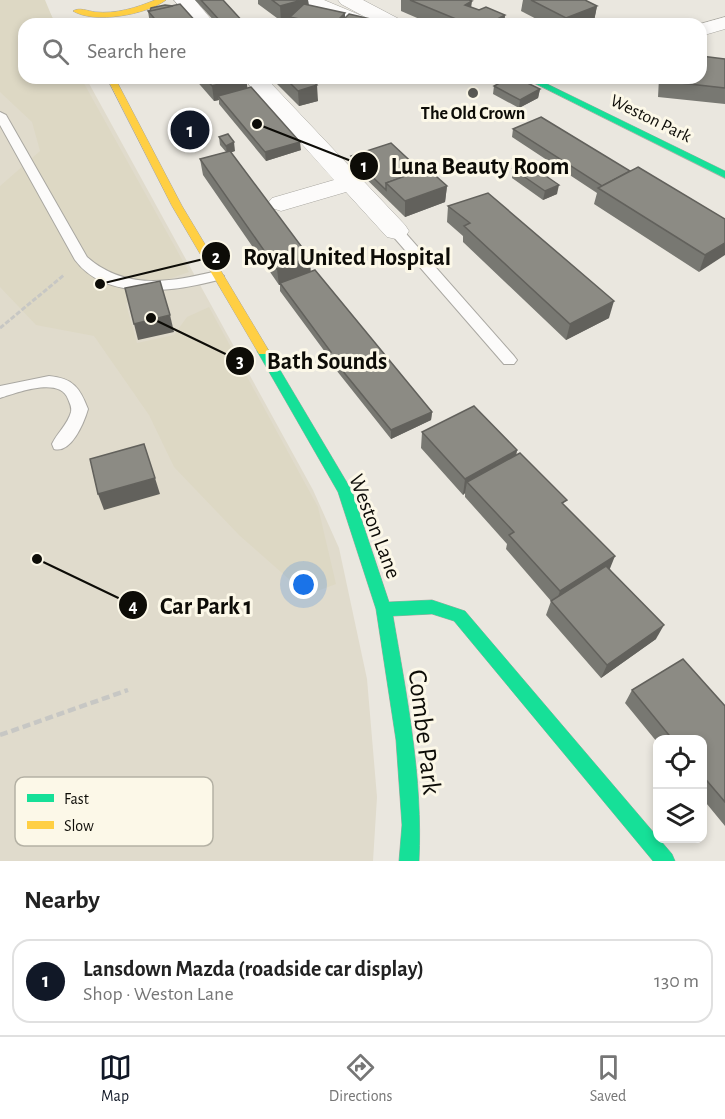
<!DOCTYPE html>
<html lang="en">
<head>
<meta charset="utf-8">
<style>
	:root { --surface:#fff; --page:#f6f6f6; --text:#222; --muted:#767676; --line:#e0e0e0; --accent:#111827 }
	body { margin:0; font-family:"Alegreya Sans",sans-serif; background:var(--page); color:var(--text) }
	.controls { position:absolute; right:18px; bottom:18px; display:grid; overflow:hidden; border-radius:12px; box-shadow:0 3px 9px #0003 }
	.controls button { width:54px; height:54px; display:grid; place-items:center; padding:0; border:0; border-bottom:2px solid var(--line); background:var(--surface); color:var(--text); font:30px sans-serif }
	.you { position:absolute; left:304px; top:585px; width:21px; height:21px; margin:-15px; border:4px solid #fff; border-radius:50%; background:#1a73e8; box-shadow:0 0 0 9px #1a73e833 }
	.badge { display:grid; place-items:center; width:39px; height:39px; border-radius:50%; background:var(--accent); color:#fff; font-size:20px; font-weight:700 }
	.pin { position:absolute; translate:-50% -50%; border:3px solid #fff; box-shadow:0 2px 6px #0006 }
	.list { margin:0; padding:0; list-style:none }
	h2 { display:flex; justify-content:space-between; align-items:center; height:78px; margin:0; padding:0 24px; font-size:26px }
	h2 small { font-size:20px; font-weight:400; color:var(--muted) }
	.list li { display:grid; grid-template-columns:39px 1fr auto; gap:18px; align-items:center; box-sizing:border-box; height:84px; margin:0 12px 12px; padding:0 12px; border:2px solid var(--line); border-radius:18px }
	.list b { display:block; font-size:22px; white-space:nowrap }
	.list p { margin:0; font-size:20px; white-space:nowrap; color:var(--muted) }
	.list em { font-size:20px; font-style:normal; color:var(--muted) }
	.icon { flex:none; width:33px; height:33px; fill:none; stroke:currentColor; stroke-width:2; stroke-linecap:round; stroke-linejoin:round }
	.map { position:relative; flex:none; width:725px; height:861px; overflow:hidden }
	.search { position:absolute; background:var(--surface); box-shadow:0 3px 9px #0003; left:18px; right:18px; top:18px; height:66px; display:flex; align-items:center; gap:15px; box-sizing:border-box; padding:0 21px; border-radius:18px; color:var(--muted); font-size:22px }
	.sheet { height:174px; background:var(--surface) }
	nav { display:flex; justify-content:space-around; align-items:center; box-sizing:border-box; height:84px; border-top:2px solid var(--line); background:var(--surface); font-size:16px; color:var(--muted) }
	nav a { display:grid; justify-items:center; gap:3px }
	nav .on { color:var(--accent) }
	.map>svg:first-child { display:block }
</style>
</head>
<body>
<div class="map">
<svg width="725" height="861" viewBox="0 0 725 861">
	<rect width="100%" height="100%" fill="#eae7df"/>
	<polygon fill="#e0dbcc" points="0,0 24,0 45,4 56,24 24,24 24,78 86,78 313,490 339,548 367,679 377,797 373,861 0,861"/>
	<polygon fill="#ddd8c4" points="0,0 45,0 55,24 24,24 24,78 81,78 189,272 145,287 126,304 137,343 174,335 187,317 209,307 318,507 336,584 307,595 240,536 174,467 149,415 94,336 36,325 0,287 0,186 40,151 32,122 0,92"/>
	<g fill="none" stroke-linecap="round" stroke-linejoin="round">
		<defs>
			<g id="lane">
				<path d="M 0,112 L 6,115 L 87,257 C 126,291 171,282 217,271 L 224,276 L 222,279 C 178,291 107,303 75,260 L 0,125 Z"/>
				<polygon points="396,227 401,228 514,356 517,360 514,364 504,364 391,234 389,231"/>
				<path d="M 49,376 C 73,378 80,388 88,409 C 84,423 71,454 54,449 L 52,444 C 57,433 68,424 71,412 C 72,407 70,404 68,399 C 60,376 16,393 0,398 L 0,386 Z"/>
			</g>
			<g id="street">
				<polygon points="174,0 195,0 215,24 194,24"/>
				<path d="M 300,0 L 324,0 L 367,18 L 341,4 L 338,0 L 363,0 L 401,20 L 404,24 L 379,24 L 373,21 L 375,24 C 351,24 316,22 300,0 Z"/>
				<polygon points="725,17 725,29 701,36 700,24"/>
				<polygon points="243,78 266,78 405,225 409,231 405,237 396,239 387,237 346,192 281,211 272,208 268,203 272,198 334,180"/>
			</g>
			<g id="fast">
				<polygon points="524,78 535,78 725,171 725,178"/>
				<path d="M 263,347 L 267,348 L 352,491 L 389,602 L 432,600 L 465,611 L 672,854 L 675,861 L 653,861 L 454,621 L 432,614 L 393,616 C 407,697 423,778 419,861 L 399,861 L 402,825 L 396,740 L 376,609 L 338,492 L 257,351 Z"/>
			</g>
			<g id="slow">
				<path d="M 155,0 L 166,0 C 146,15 94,24 73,11 C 79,7 88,11 95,12 C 116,14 136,8 155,0 Z"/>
				<polygon points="107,78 115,78 182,206 269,351 267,354 259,354 172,206"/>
			</g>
		</defs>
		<use href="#lane" stroke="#a9a7a1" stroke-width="2"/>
		<use href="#street" stroke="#a9a7a1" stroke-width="1"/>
		<use href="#fast" stroke="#a9a7a1" stroke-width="1"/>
		<use href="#slow" stroke="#a9a7a1" stroke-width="1"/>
		<polyline stroke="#c7c7c4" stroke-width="3" stroke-dasharray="5 2" stroke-linecap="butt" points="0,328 64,275"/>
		<polyline stroke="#c7c7c4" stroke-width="4.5" stroke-dasharray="8 4" stroke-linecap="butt" points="0,735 128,690"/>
		<use href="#lane" fill="#fcfbfa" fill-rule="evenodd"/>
		<use href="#street" fill="#fcfbfa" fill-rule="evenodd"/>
		<use href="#fast" fill="#16e098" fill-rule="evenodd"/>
		<use href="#slow" fill="#ffcf43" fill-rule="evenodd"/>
	</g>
	<g fill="#787872">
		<polygon points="195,0 223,0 245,24 217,24"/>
		<polygon points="258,0 308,0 309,5 345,13 345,18 392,24 290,24 290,19 281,21 258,4"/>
		<polygon points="401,0 469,0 471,7 479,10 505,15 504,24 431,24 401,11"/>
		<polygon points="523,0 585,0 597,6 594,21 586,24 546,24 521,11"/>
		<polygon points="148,11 150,11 198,24 150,24"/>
		<polygon points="725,59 725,104 658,97 659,78 701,78"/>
		<polygon points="194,78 246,78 247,88 301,150 266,161 219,104 219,100 214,101"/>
		<polygon points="271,78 310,78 318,101 299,106"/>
		<polygon points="457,78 477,78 474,82"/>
		<polygon points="494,86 540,89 538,98 519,108 493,94"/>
		<polygon points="513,129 630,171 725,219 699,272 594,204 597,193 512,137"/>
		<polygon points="219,137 235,151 231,152 311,272 432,412 431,420 391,439 329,361 328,356 280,291 280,285 279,285 203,175 200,159 226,152 220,145"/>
		<polygon points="351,156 421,171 447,186 445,202 405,217 351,164"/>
		<polygon points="513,169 557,194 543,200 512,178"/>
		<polygon points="448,206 609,318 566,340 463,242 463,236 447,222"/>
		<polygon points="422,432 517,450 516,455 565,506 610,569 656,639 601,678 546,615 551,601 506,549 507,544 465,497 465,493 463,495 421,448"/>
		<polygon points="632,690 725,706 725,826 702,798 702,740 657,740 657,742 625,703"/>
	</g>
	<g fill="#62615c">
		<polygon points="302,0 308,0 309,13 290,17 290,19 281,21 280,6"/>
		<polygon points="472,1 470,16 465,5"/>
		<polygon points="597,6 594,21 586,24 565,24 566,18"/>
		<polygon points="345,13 345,24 334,24"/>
		<polygon points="505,15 504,24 488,24"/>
		<polygon points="240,78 246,78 248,92 218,96 219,100 214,101 212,86"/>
		<polygon points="317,85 318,101 299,106 298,91"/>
		<polygon points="540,89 538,98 519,108 520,100"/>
		<polygon points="234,142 235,151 227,154 226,146"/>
		<polygon points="300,142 301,150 266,161 265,152"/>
		<polygon points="559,185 557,194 543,200 545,191"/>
		<polygon points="447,186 445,202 405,217 405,201"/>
		<polygon points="725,243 725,255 699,272 705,255"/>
		<polygon points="310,258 311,275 280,283 280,285 279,285 277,269"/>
		<polygon points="614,301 609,318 566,340 570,324"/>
		<polygon points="170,315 174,332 138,340 134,324"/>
		<polygon points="432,412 431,420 391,439 391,430"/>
		<polygon points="517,450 514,466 467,482 465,493 463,495 465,479"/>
		<polygon points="155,478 160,494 104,510 98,494"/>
		<polygon points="615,556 609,571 555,605 560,591"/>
		<polygon points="664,625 656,639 601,678 607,665"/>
	</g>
	<g fill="#8c8b84" stroke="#62615c" stroke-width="1.5">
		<polygon points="201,0 223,0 245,24 223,24"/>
		<polygon points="272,0 302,0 280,6"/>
		<polygon points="410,0 469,0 472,1 465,5 479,10 486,7 505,15 488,24 468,24"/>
		<polygon points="531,0 585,0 597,6 566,18"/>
		<polygon points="180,4 198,24 159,24 148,11"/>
		<polygon points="304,4 345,13 334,24 322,24 290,17"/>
		<polygon points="165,5 173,6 150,11 151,8"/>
		<polygon points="349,14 392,24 339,24"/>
		<polygon points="701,56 725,59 725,88 663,81 663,78 701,78"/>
		<polygon points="205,78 240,78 212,86"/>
		<polygon points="285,78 310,78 317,85 298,91"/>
		<polygon points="509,78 517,78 540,89 520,100 494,86"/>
		<polygon points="251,87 300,142 265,152 218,96"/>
		<polygon points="541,117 630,171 602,186 513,129"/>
		<polygon points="228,134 234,142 226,146 219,137"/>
		<polygon points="391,143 421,171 386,183 386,190 351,156"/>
		<polygon points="230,151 310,258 277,269 200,159"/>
		<polygon points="527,163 559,185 545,191 513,169"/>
		<polygon points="638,167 725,219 725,243 705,255 598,188"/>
		<polygon points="427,168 447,186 405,201 386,183"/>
		<polygon points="488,193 614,301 570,324 464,226 470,223 448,206"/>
		<polygon points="315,270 432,412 391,430 328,353 331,352 280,283"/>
		<polygon points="160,281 170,315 134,324 125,288"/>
		<polygon points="474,406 517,450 465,479 422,432"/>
		<polygon points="144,444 155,478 98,494 90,459"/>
		<polygon points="520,453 567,500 562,503 615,556 560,591 509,535 514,532 467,482"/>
		<polygon points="606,566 664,625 607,665 551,601"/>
		<polygon points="683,659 725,706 725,802 702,775 702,740 673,740 632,690"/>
	</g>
	<circle fill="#5a5953" stroke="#fcf8e8" stroke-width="2" cx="473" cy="93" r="6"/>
	<g text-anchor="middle" stroke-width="6" stroke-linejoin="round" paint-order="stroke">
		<g font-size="18" font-weight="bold" fill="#0d0c07" stroke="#fcf8e8">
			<text x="473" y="119">The Old Crown</text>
		</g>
		<g font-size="18" fill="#0d0c07" stroke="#fcf8e8">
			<text transform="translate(651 118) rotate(26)" y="6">Weston Park</text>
		</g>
		<g font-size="22" fill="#0d0c07" stroke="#fcf8e8">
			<text transform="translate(376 526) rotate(69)" y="8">Weston Lane</text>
		</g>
		<g font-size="27" fill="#0d0c07" stroke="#fcf8e8">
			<text transform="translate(425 732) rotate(83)" y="9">Combe Park</text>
		</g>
	</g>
	<rect x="15" y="777" width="198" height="69" rx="9" fill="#fcf8e8" stroke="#b4b1a4" stroke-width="1.5"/>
	<rect x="27" y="794" width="27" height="8" fill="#16e098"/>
	<rect x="27" y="821" width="27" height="8" fill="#ffcf43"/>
	<g font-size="16" fill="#0d0c07">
		<text x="64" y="804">Fast</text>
		<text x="64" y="831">Slow</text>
	</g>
	<path fill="none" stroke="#0d0c07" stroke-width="2" d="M257 124L364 166M100 284L216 256M151 318L240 361M37 559L133 605"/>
	<g fill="#0d0c07" stroke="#fcf8e8" stroke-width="2">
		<circle cx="257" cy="124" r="6"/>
		<circle cx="100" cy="284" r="6"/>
		<circle cx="151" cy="318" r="6"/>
		<circle cx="37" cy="559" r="6"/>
		<circle cx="364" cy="166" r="15"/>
		<circle cx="216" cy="256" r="15"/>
		<circle cx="240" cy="361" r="15"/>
		<circle cx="133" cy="605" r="15"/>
	</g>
	<g font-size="18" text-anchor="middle" font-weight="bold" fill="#fff">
		<text x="364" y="172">1</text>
		<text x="216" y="263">2</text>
		<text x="240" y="367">3</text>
		<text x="133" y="612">4</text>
	</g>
	<g font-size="24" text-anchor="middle" font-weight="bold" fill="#0d0c07" stroke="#fcf8e8" stroke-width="6" stroke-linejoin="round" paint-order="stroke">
		<text x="480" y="174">Luna Beauty Room</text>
		<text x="347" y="265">Royal United Hospital</text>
		<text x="327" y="369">Bath Sounds</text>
		<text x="206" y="614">Car Park 1</text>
	</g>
</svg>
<div class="controls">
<button><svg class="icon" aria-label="locate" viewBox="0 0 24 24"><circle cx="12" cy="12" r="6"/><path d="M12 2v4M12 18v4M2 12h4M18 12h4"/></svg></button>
<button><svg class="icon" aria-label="layers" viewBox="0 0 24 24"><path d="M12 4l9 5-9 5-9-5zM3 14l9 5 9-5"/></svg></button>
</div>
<div class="you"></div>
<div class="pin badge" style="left:190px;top:130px">1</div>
<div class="search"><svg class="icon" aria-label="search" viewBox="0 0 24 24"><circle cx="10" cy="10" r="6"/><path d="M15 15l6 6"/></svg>Search here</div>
</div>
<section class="sheet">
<h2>Nearby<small></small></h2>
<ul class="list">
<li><span class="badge">1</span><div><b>Lansdown Mazda (roadside car display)</b><p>Shop · Weston Lane</p></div><em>130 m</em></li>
</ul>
</section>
<nav>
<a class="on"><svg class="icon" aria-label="map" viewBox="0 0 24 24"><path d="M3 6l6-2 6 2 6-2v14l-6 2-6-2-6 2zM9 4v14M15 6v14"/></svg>Map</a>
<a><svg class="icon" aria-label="directions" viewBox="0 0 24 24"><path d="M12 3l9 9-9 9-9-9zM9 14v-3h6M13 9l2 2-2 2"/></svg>Directions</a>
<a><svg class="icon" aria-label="saved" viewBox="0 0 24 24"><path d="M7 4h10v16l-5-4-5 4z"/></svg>Saved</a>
</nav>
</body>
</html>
